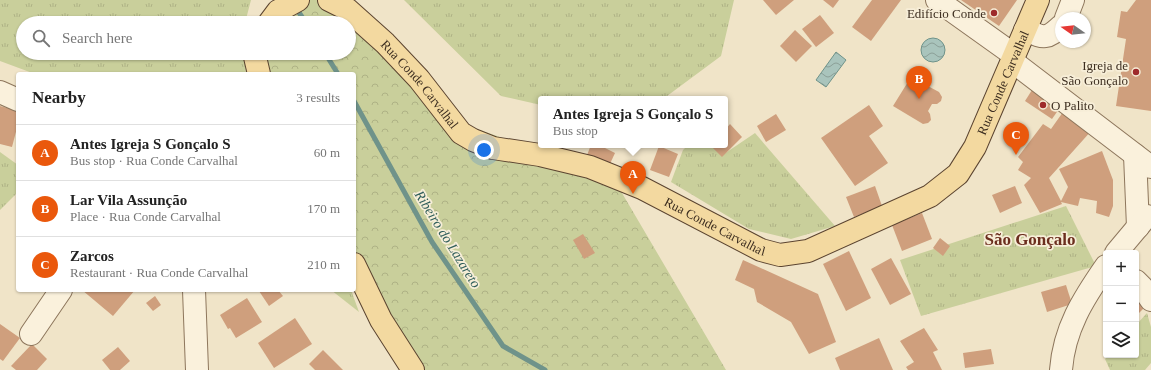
<!DOCTYPE html>
<html lang="en">
<head>
<meta charset="utf-8">
<style>
	:root { --surface:#fff; --page:#f6f6f6; --text:#222; --muted:#767676; --line:#e0e0e0; --accent:#ea580c }
	body { margin:0; font-family:"Times New Roman",serif; background:var(--page); color:var(--text) }
	.controls { position:absolute; right:12px; bottom:12px; display:grid; overflow:hidden; border-radius:4px; box-shadow:0 1px 3px #0004 }
	.controls button { width:36px; height:36px; display:grid; place-items:center; padding:0; border:0; border-bottom:1px solid var(--line); background:var(--surface); color:var(--text); font:20px sans-serif }
	.compass { position:absolute; left:1055px; top:12px; width:36px; height:36px; border-radius:50%; background:var(--surface); box-shadow:0 1px 3px #0004; rotate:284deg }
	.you { position:absolute; left:484px; top:150px; width:14px; height:14px; margin:-10px; border:3px solid #fff; border-radius:50%; background:#1a73e8; box-shadow:0 0 0 6px #1a73e833 }
	.badge { display:grid; place-items:center; width:26px; height:26px; border-radius:50%; background:var(--accent); color:#fff; font-size:13px; font-weight:700 }
	.pin { position:absolute; translate:-50% -33px; filter:drop-shadow(0 1px 2px #0008) }
	.pin::after { content:''; position:absolute; top:21px; width:14px; height:12px; background:inherit; clip-path:polygon(0 0,100% 0,50% 100%) }
	.popup { position:absolute; left:538px; top:96px; width:190px; height:52px; box-sizing:border-box; display:grid; place-content:center; border-radius:4px; background:var(--surface); filter:drop-shadow(0 1px 3px #0005); font-size:13px; white-space:nowrap; color:var(--muted) }
	.popup b { font-size:15px; color:var(--text) }
	.popup::after { content:''; position:absolute; left:50%; top:100%; margin-left:-8px; border:8px solid transparent; border-top-color:var(--surface) }
	.list { margin:0; padding:0; list-style:none }
	h2 { display:flex; justify-content:space-between; align-items:center; height:52px; margin:0; padding:0 16px; font-size:17px }
	h2 small { font-size:13px; font-weight:400; color:var(--muted) }
	.list li { display:grid; grid-template-columns:26px 1fr auto; gap:12px; align-items:center; box-sizing:border-box; height:56px; padding:0 16px; border-top:1px solid var(--line) }
	.list b { display:block; font-size:15px; white-space:nowrap }
	.list p { margin:0; font-size:13px; white-space:nowrap; color:var(--muted) }
	.list em { font-size:13px; font-style:normal; color:var(--muted) }
	.icon { flex:none; width:22px; height:22px; fill:none; stroke:currentColor; stroke-width:2; stroke-linecap:round; stroke-linejoin:round }
	.map { position:relative; flex:none; width:1151px; height:370px; overflow:hidden }
	.search { position:absolute; background:var(--surface); box-shadow:0 1px 3px #0004; left:16px; top:16px; width:340px; height:44px; display:flex; align-items:center; gap:10px; box-sizing:border-box; padding:0 14px; border-radius:22px; color:var(--muted); font-size:15px }
	.panel { position:absolute; background:var(--surface); box-shadow:0 1px 3px #0004; left:16px; top:72px; width:340px; height:220px; border-radius:4px }
	.map>svg:first-child { display:block }
</style>
</head>
<body>
<div class="map">
<svg width="1151" height="370" viewBox="0 0 1151 370">
	<defs>
		<pattern id="grass-tufts" width="24" height="20" patternUnits="userSpaceOnUse"><rect width="24" height="20" fill="#c9cf9b"/><path d="M3 7l-1-3M5 7V3M7 7l1-3M15 17l-1-3M17 17v-4M19 17l1-3" fill="none" stroke="#aeb285"/></pattern>
		<pattern id="forest-crowns" width="20" height="18" patternUnits="userSpaceOnUse"><rect width="20" height="18" fill="#c9cf9b"/><path d="M2 6a3 3 0 1 1 6 0M12 15a3 3 0 1 1 6 0" fill="none" stroke="#aeb285"/></pattern>
		<pattern id="water-waves" width="16" height="10" patternUnits="userSpaceOnUse"><rect width="16" height="10" fill="#a9c4bc"/><path d="M0 5q4-4 8 0t8 0" fill="none" stroke="#8ba098"/></pattern>
	</defs>
	<rect width="100%" height="100%" fill="#f0e4c8"/>
	<g fill="url(#grass-tufts)">
		<polygon points="0,0 251,0 245,23 23,23 23,53 246,53 258,74 35,74 0,61"/>
		<polygon points="404,0 734,0 721,56 663,99 541,99 541,105 501,96"/>
		<polygon points="755,133 835,226 791,239 749,229 671,182 683,150 688,145 717,145 724,154"/>
		<polygon points="0,152 18,165 18,192 0,210"/>
		<polygon points="1066,206 1096,266 921,316 900,260"/>
		<polygon points="331,290 351,290 359,312"/>
		<polygon points="1147,313 1151,327 1151,363 1145,370 1110,370 1105,359 1109,355 1136,355 1136,325"/>
	</g>
	<polygon fill="url(#forest-crowns)" points="298,0 329,0 451,120 612,176 726,370 413,370 354,264 354,74 259,74 258,53 349,53 349,23 269,23"/>
	<g fill="url(#water-waves)" stroke="#6f938a">
		<circle cx="933" cy="50" r="12"/>
		<polygon points="836,52 846,60 826,87 816,80"/>
	</g>
	<g fill="none" stroke-linecap="round" stroke-linejoin="round">
		<g stroke="#6f938a" stroke-width="5">
			<polyline points="296,8 306,23"/>
			<polyline points="325,53 338,74"/>
			<polyline points="354,101 432,242 503,346 545,370"/>
		</g>
	</g>
	<g fill="#cf9f7d">
		<polygon points="763,0 794,0 776,15"/>
		<polygon points="823,0 839,0 833,8"/>
		<polygon points="872,0 901,0 871,41 852,27"/>
		<polygon points="961,0 1017,0 999,26"/>
		<polygon points="1136,0 1151,0 1151,111 1116,106 1126,39 1117,37 1121,11 1127,12"/>
		<polygon points="820,15 834,33 816,47 802,29"/>
		<polygon points="795,30 812,46 796,62 780,46"/>
		<polygon points="911,77 939,92 942,97 941,101 937,104 932,104 928,111 930,114 931,120 928,123 923,124 893,106"/>
		<polygon points="1032,90 1059,109 1052,119 1025,101"/>
		<polygon points="869,105 883,126 869,136 888,163 855,186 821,138"/>
		<polygon points="0,106 18,111 18,124 12,147 0,144"/>
		<polygon points="1063,112 1092,130 1049,178 1061,201 1068,187 1059,169 1102,151 1113,180 1113,206 1109,217 1096,213 1097,201 1080,198 1078,206 1061,202 1062,204 1040,213 1024,185 1031,178 1018,170 1023,162 1018,157 1043,124 1051,129"/>
		<polygon points="776,114 786,130 766,142 757,126"/>
		<polygon points="730,124 742,137 722,157 710,145 725,145 725,130"/>
		<polygon points="591,145 599,145 615,153 609,166 587,155"/>
		<polygon points="659,146 678,154 669,177 650,170"/>
		<polygon points="875,186 882,206 854,217 846,197"/>
		<polygon points="1015,186 1022,203 1000,213 992,195"/>
		<polygon points="922,213 932,239 902,251 892,225"/>
		<polygon points="583,234 595,253 584,259 573,240"/>
		<polygon points="940,238 950,246 943,256 933,248"/>
		<polygon points="849,251 871,298 846,311 823,264"/>
		<polygon points="891,258 911,294 890,305 871,269"/>
		<polygon points="743,260 818,294 836,342 809,354 791,322 757,302 754,289 735,280"/>
		<polygon points="1066,285 1072,304 1047,312 1041,292"/>
		<polygon points="82,290 135,290 113,316"/>
		<polygon points="261,290 278,290 283,296 269,306 259,291"/>
		<polygon points="155,296 161,305 153,311 146,303"/>
		<polygon points="1136,296 1146,306 1136,316"/>
		<polygon points="247,298 262,322 236,338 230,328 228,329 220,315"/>
		<polygon points="295,318 312,344 274,368 258,343"/>
		<polygon points="0,324 20,338 3,361 0,359"/>
		<polygon points="924,328 938,350 933,352 942,370 908,370 906,367 914,362 900,341"/>
		<polygon points="879,338 893,370 840,370 835,358"/>
		<polygon points="32,344 47,359 37,370 16,370 11,366"/>
		<polygon points="118,347 130,361 120,370 110,370 102,360"/>
		<polygon points="991,349 994,364 965,368 963,353"/>
		<polygon points="323,350 343,370 315,370 309,364"/>
	</g>
	<g fill="none" stroke-linecap="round" stroke-linejoin="round">
		<defs>
			<g id="minor">
				<polyline points="937,0 1014,55"/>
				<polyline points="1066,18 1073,0"/>
				<path d="M 1025,30 C 1044,38 1046,40 1061,26"/>
				<polyline points="1012,61 1151,167"/>
				<polyline points="0,92 18,100"/>
				<polyline points="1135,155 1138,227"/>
				<polyline points="1116,253 1147,216"/>
				<polyline points="1136,281 1142,287 1151,300"/>
				<polyline points="194,290 197,370"/>
				<polyline points="31,334 61,290"/>
				<path d="M 1061,370 C 1064,329 1083,299 1106,266"/>
			</g>
			<g id="major">
				<path id="s1" d="M 329,0 L 347,9 L 385,43 L 419,79 L 461,133 L 473,140 L 493,148 L 540,155 L 590,167 L 642,188 L 761,250 L 780,255 L 808,251 L 930,196 L 958,174 L 975,147 L 1038,0"/>
				<polyline points="269,23 278,11 298,0"/>
				<polyline points="256,53 255,57 259,74"/>
				<polyline points="354,264 381,320 413,370"/>
			</g>
		</defs>
		<use href="#minor" stroke="#8d765c" stroke-width="24"/>
		<use href="#major" stroke="#5b4430" stroke-width="24"/>
		<use href="#minor" stroke="#faf1dc" stroke-width="22"/>
		<use href="#major" stroke="#f3d9a0" stroke-width="22"/>
	</g>
	<g fill="#9e2a2b" stroke="#f7eed8" stroke-width="1.5">
		<circle cx="994" cy="13" r="4"/>
		<circle cx="1136" cy="72" r="4"/>
		<circle cx="1043" cy="105" r="4"/>
	</g>
	<g text-anchor="middle" stroke-width="3.5" stroke-linejoin="round" paint-order="stroke">
		<g font-size="13" fill="#3d2e20" stroke="#f7eed8" text-anchor="end">
			<text x="986" y="18">Edifício Conde</text>
			<text x="1128" y="70">Igreja de<tspan x="1128" dy="15">São Gonçalo</tspan></text>
			<text x="1051" y="110" text-anchor="start">O Palito</text>
		</g>
		<g font-size="13" fill="#3d2e20" stroke="#f7eed8">
			<text dy="5" stroke="none"><textPath href="#s1" startOffset="833">Rua Conde Carvalhal</textPath></text>
			<text dy="5" stroke="none"><textPath href="#s1" startOffset="125">Rua Conde Carvalhal</textPath></text>
			<text dy="5" stroke="none"><textPath href="#s1" startOffset="462">Rua Conde Carvalhal</textPath></text>
		</g>
		<g font-size="14" font-style="italic" fill="#2f5d5a" stroke="#f7eed8">
			<text transform="translate(448 239) rotate(58)" y="5">Ribeiro do Lazareto</text>
		</g>
		<g font-size="17" font-weight="bold" fill="#6b2e1e" stroke="#f7eed8">
			<text x="1030" y="245">São Gonçalo</text>
		</g>
	</g>
</svg>
<div class="controls">
<button>+</button>
<button>−</button>
<button><svg class="icon" aria-label="layers" viewBox="0 0 24 24"><path d="M12 4l9 5-9 5-9-5zM3 14l9 5 9-5"/></svg></button>
</div>
<svg class="compass" viewBox="-18 -18 36 36"><path d="M0-13l5 13h-10z" fill="#e53935"/><path d="M0 13l5-13h-10z" fill="#767676"/></svg>
<div class="you"></div>
<div class="pin badge" style="left:633px;top:194px">A</div>
<div class="popup"><b>Antes Igreja S Gonçalo S</b>Bus stop</div>
<div class="pin badge" style="left:919px;top:99px">B</div>
<div class="pin badge" style="left:1016px;top:155px">C</div>
<div class="search"><svg class="icon" aria-label="search" viewBox="0 0 24 24"><circle cx="10" cy="10" r="6"/><path d="M15 15l6 6"/></svg>Search here</div>
<section class="panel">
<h2>Nearby<small>3 results</small></h2>
<ul class="list">
<li><span class="badge">A</span><div><b>Antes Igreja S Gonçalo S</b><p>Bus stop · Rua Conde Carvalhal</p></div><em>60 m</em></li>
<li><span class="badge">B</span><div><b>Lar Vila Assunção</b><p>Place · Rua Conde Carvalhal</p></div><em>170 m</em></li>
<li><span class="badge">C</span><div><b>Zarcos</b><p>Restaurant · Rua Conde Carvalhal</p></div><em>210 m</em></li>
</ul>
</section>
</div>
</body>
</html>
